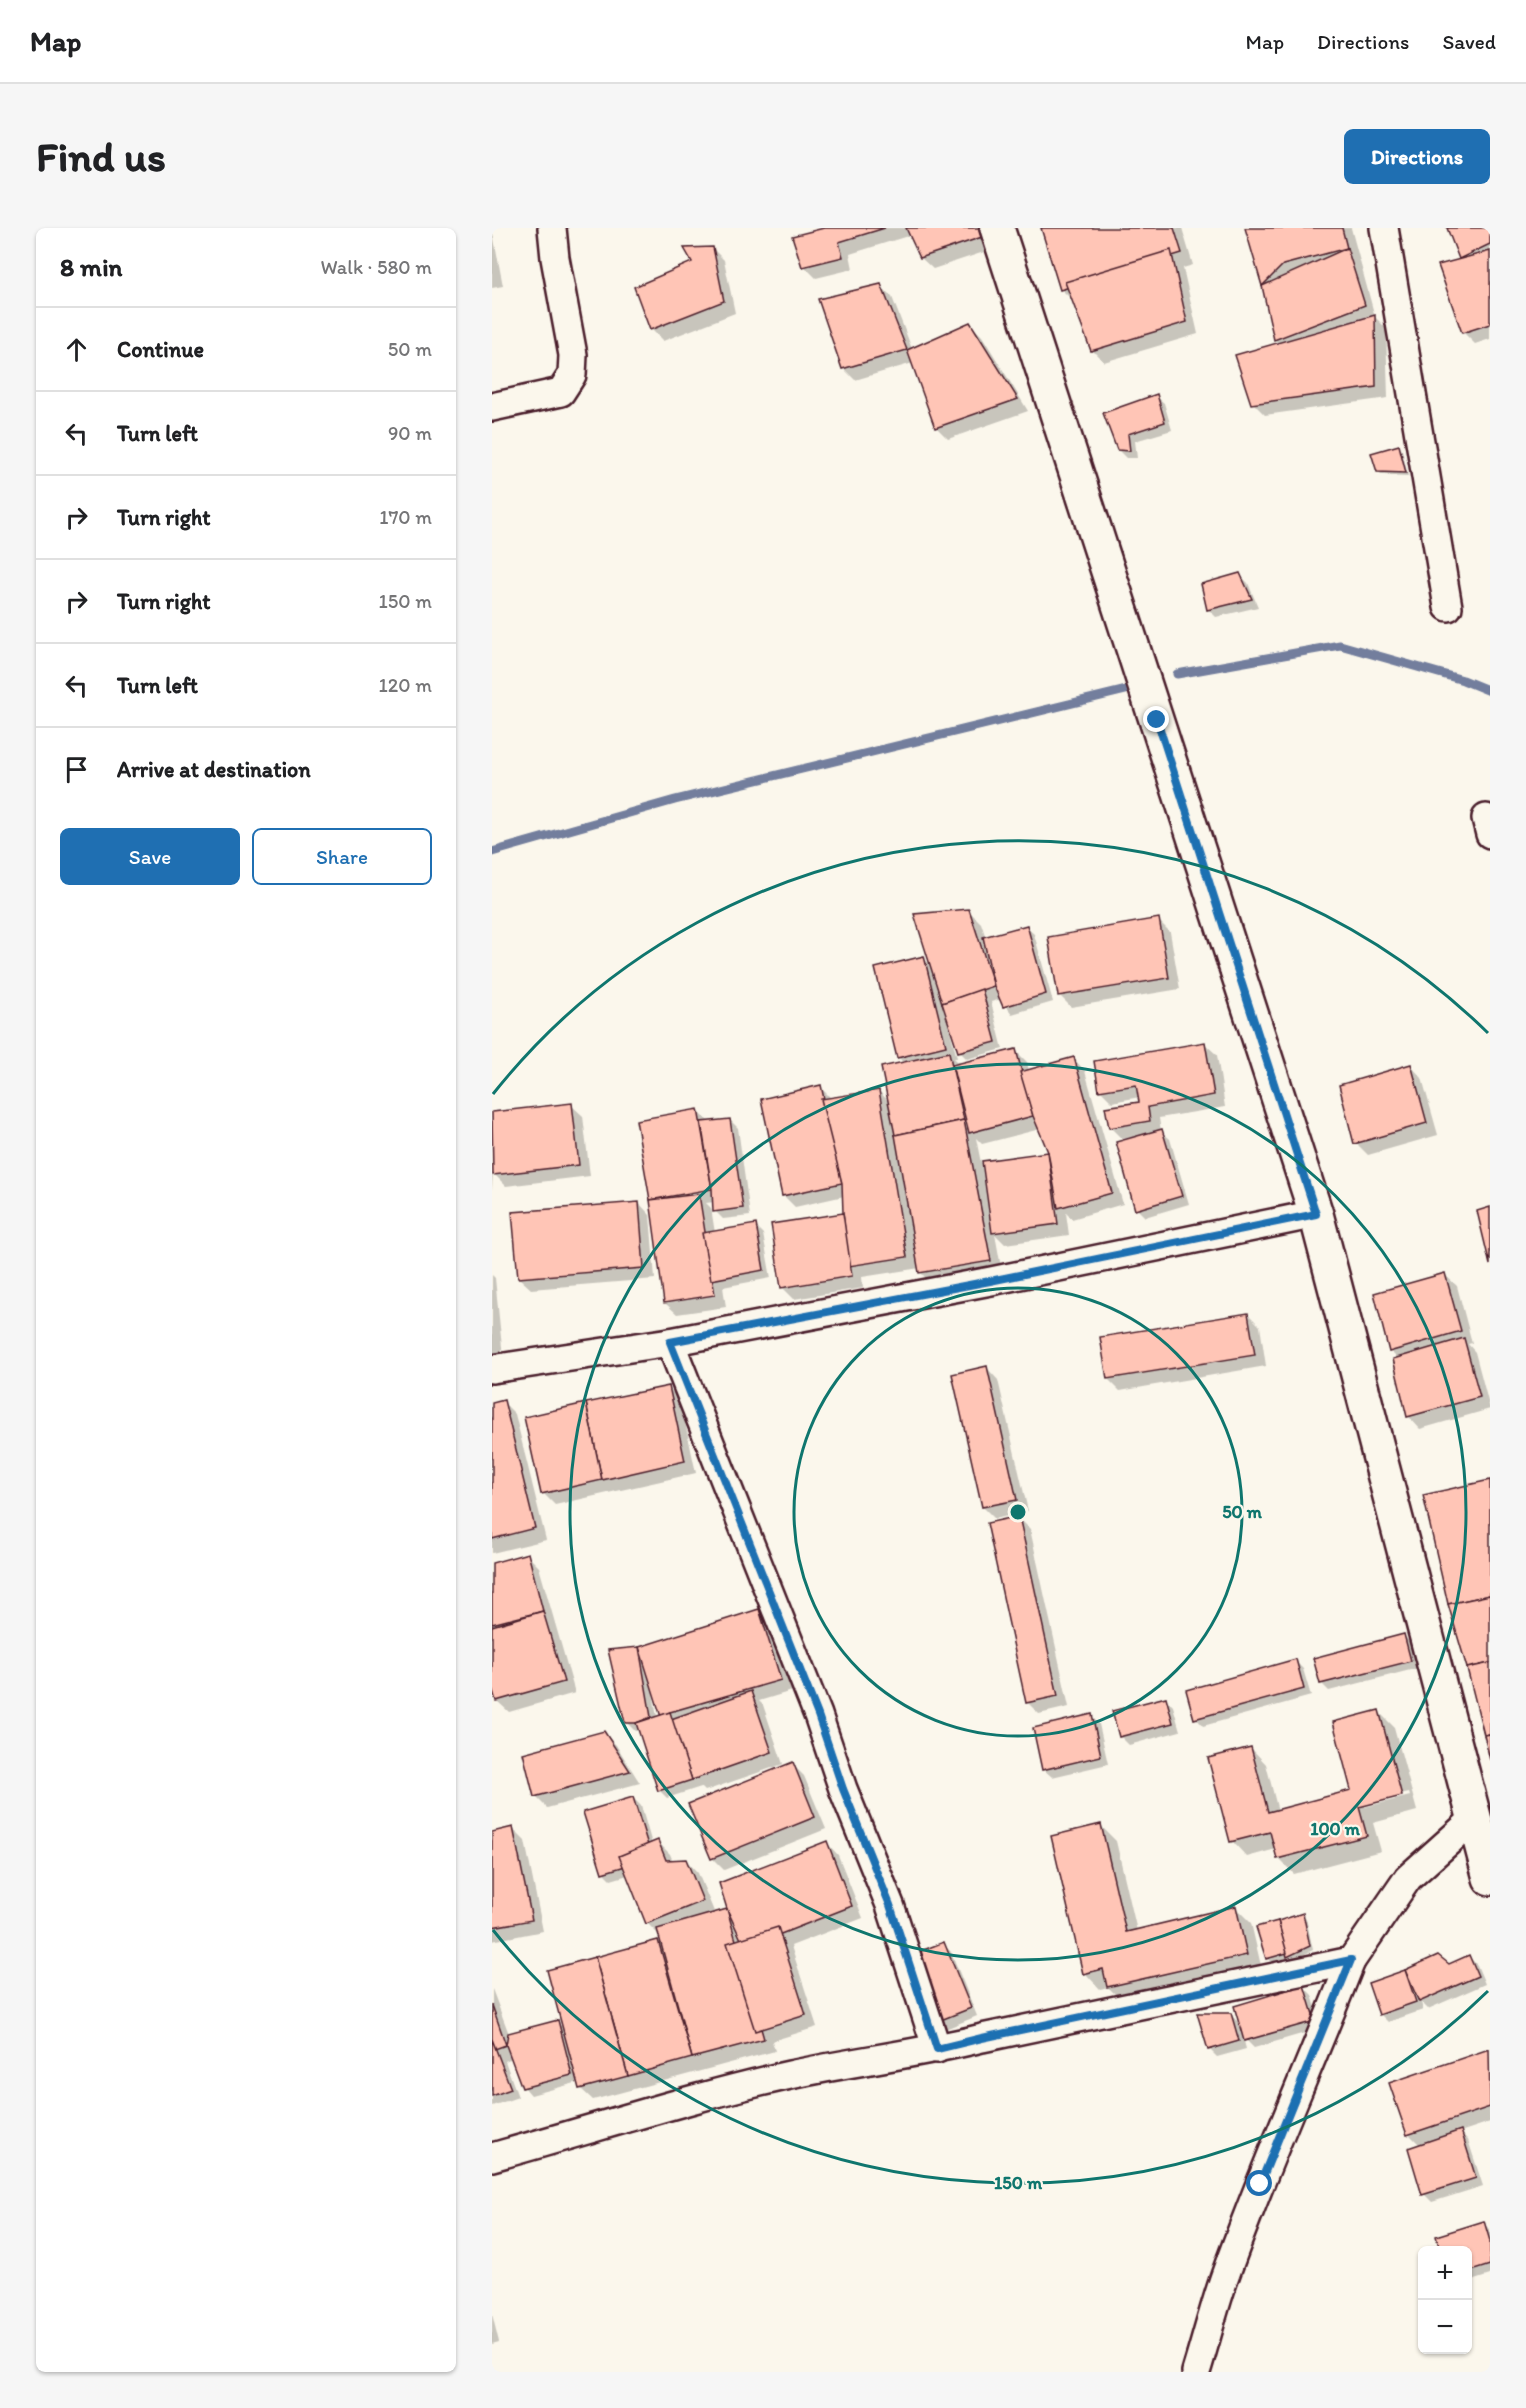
<!DOCTYPE html>
<html lang="en">
<head>
<meta charset="utf-8">
<style>
	:root { --surface:#fff; --page:#f6f6f6; --text:#202124; --muted:#757577; --line:#e0e0e0; --accent:#1f6fb2 }
	body { margin:0; font-family:Itim,sans-serif; background:var(--page); color:var(--text) }
	.controls { position:absolute; right:18px; bottom:18px; display:grid; overflow:hidden; border-radius:9px; box-shadow:0 2px 4px #0004 }
	.controls button { width:54px; height:54px; display:grid; place-items:center; padding:0; border:0; border-bottom:2px solid var(--line); background:var(--surface); color:var(--text); font:30px sans-serif }
	.stop { position:absolute; width:18px; height:18px; margin:-14px; border:4px solid #1f6fb2; border-radius:50%; background:#fff }
	.stop.end { background:#1f6fb2; border-color:#fff; box-shadow:0 2px 6px #0008 }
	.list { margin:0; padding:0; list-style:none }
	h2 { display:flex; justify-content:space-between; align-items:center; height:78px; margin:0; padding:0 24px; font-size:26px }
	h2 small { font-size:20px; font-weight:400; color:var(--muted) }
	.list li { display:grid; grid-template-columns:39px 1fr auto; gap:18px; align-items:center; box-sizing:border-box; height:84px; padding:0 24px; border-top:2px solid var(--line) }
	.list b { display:block; font-size:22px; white-space:nowrap }
	.list em { font-size:20px; font-style:normal; color:var(--muted) }
	.actions { display:flex; gap:12px; padding:18px 24px }
	.actions a { flex:1; padding:14px 0; border:2px solid var(--accent); border-radius:9px; text-align:center; font-size:21px; color:var(--accent) }
	.actions .main { background:var(--accent); color:#fff }
	.icon { flex:none; width:33px; height:33px; fill:none; stroke:currentColor; stroke-width:2; stroke-linecap:round; stroke-linejoin:round }
	.map { position:relative; flex:none; width:998px; height:2144px; overflow:hidden; border-radius:9px }
	header { display:flex; align-items:center; gap:36px; box-sizing:border-box; height:84px; padding:0 30px; background:var(--surface); border-bottom:2px solid var(--line) }
	header strong { font-size:28px }
	nav { display:flex; gap:33px; margin-inline-start:auto; font-size:21px }
	.intro { display:flex; align-items:center; justify-content:space-between; box-sizing:border-box; height:144px; padding:0 36px }
	h1 { margin:0; font-size:42px }
	.button { padding:15px 27px; border-radius:9px; background:var(--accent); color:#fff; font-size:21px; font-weight:700 }
	main { display:flex; gap:36px; padding:0 36px }
	aside { flex:1; background:var(--surface); border-radius:9px; box-shadow:0 2px 4px #0004 }
	.map>svg:first-child { display:block }
</style>
</head>
<body>
<header>
<strong>Map</strong>
<nav><a>Map</a><a>Directions</a><a>Saved</a></nav>
</header>
<div class="intro"><h1>Find us</h1><a class="button">Directions</a></div>
<main>
<aside>
<h2>8 min<small>Walk · 580 m</small></h2>
<ul class="list">
<li><svg class="icon" aria-label="ahead" viewBox="0 0 24 24"><path d="M12 20V5M6 11l6-6 6 6"/></svg><div><b>Continue</b></div><em>50 m</em></li>
<li><svg class="icon" aria-label="left" viewBox="0 0 24 24"><path d="M17 20v-9H6M10 6l-5 5 5 5"/></svg><div><b>Turn left</b></div><em>90 m</em></li>
<li><svg class="icon" aria-label="right" viewBox="0 0 24 24"><path d="M7 20v-9h11M14 6l5 5-5 5"/></svg><div><b>Turn right</b></div><em>170 m</em></li>
<li><svg class="icon" aria-label="right" viewBox="0 0 24 24"><path d="M7 20v-9h11M14 6l5 5-5 5"/></svg><div><b>Turn right</b></div><em>150 m</em></li>
<li><svg class="icon" aria-label="left" viewBox="0 0 24 24"><path d="M17 20v-9H6M10 6l-5 5 5 5"/></svg><div><b>Turn left</b></div><em>120 m</em></li>
<li><svg class="icon" aria-label="arrive" viewBox="0 0 24 24"><path d="M6 21V4h12l-3 4 3 4H6"/></svg><div><b>Arrive at destination</b></div></li>
</ul>
<div class="actions"><a class="main">Save</a><a>Share</a></div>
</aside>
<div class="map">
<svg width="998" height="2144" viewBox="0 0 998 2144">
	<rect width="100%" height="100%" fill="#fbf7ec"/>
	<filter id="ink" filterUnits="userSpaceOnUse"><feTurbulence type="fractalNoise" baseFrequency=".0167" numOctaves="2"/><feDisplacementMap in="SourceGraphic" scale="12" xChannelSelector="R" yChannelSelector="G"/><feConvolveMatrix kernelMatrix="1 2 1 2 8 2 1 2 1" color-interpolation-filters="sRGB"/></filter>
	<g filter="url(#ink)">
		<g fill="#0003" fill-rule="evenodd">
			<polygon points="0,0 11,58 0,60"/>
			<polygon points="333,0 492,0 504,20 441,41 429,30 419,7 358,26 361,41 324,50 312,38"/>
			<polygon points="551,0 690,0 701,37 691,40 706,106 612,134 600,122 581,73 569,61"/>
			<polygon points="755,0 859,0 883,89 894,100 896,170 773,187 761,175 787,116 783,112"/>
			<polygon points="957,0 998,0 998,111 983,116 971,104 970,32"/>
			<polygon points="220,20 232,32 243,85 171,113 159,101 202,35"/>
			<polygon points="388,57 400,69 420,121 478,96 490,108 536,183 456,211 444,199 421,135 363,152 351,140"/>
			<polygon points="664,168 672,175 680,202 643,213 645,230 634,230 626,222 613,186"/>
			<polygon points="906,219 910,222 916,248 890,247 886,243"/>
			<polygon points="748,347 756,355 766,379 724,389 716,381"/>
			<path d="M 477,683 L 489,695 L 494,710 L 534,699 L 542,706 L 561,774 L 520,786 L 509,771 L 499,774 L 511,821 L 475,831 L 467,823 L 459,798 L 457,799 L 465,830 L 462,830 L 468,836 L 523,822 L 535,834 L 537,843 L 582,831 L 593,843 L 631,976 L 580,991 L 574,985 L 577,1007 L 513,1016 L 503,1006 L 510,1045 L 441,1057 L 429,1045 L 428,1040 L 370,1049 L 371,1060 L 302,1071 L 290,1059 L 352,986 L 352,968 L 303,979 L 291,967 L 328,859 L 340,871 L 387,863 L 397,874 L 413,836 L 406,829 L 431,730 L 441,739 ZM 548,901 L 558,925 L 489,935 L 484,910 L 490,916 Z"/>
			<polygon points="666,692 678,704 688,761 579,779 568,768"/>
			<polygon points="713,816 725,827 733,879 667,890 669,903 678,911 697,976 653,989 645,981 640,909 630,911 618,899 649,875 648,869 620,874 608,862"/>
			<polygon points="919,838 930,850 946,907 876,927 864,915"/>
			<polygon points="79,877 91,888 98,948 14,958 1,945 0,962 0,885"/>
			<polygon points="206,883 218,895 238,892 246,900 258,988 231,991 223,983 222,974 214,975 219,980 223,1005 263,998 271,1006 279,1050 231,1059 234,1079 185,1086 173,1075 159,971"/>
			<polygon points="147,975 158,987 163,1051 39,1061 27,1050"/>
			<polygon points="0,1047 3,1050 12,1139 0,1141"/>
			<polygon points="953,1047 965,1058 980,1115 976,1116 983,1124 998,1181 928,1201 917,1189 902,1132 906,1131 898,1123"/>
			<polygon points="756,1086 768,1098 774,1138 628,1163 616,1151"/>
			<polygon points="495,1140 506,1152 536,1283 503,1291 491,1279"/>
			<polygon points="176,1160 188,1171 204,1245 63,1277 51,1265"/>
			<polygon points="11,1174 23,1186 54,1312 0,1325 0,1177"/>
			<polygon points="526,1289 538,1301 577,1479 547,1486 535,1474"/>
			<polygon points="35,1327 47,1339 83,1465 17,1484 5,1473 0,1454 0,1336"/>
			<path d="M 266,1382 L 278,1394 L 300,1463 L 267,1473 L 271,1477 L 291,1536 L 213,1563 L 209,1559 L 175,1570 L 167,1562 L 148,1502 L 143,1503 L 135,1495 L 147,1420 ZM 161,1465 L 163,1465 L 170,1488 L 165,1490 Z"/>
			<polygon points="912,1408 920,1416 926,1440 837,1463 829,1455"/>
			<polygon points="803,1433 811,1441 819,1468 711,1498 704,1490"/>
			<polygon points="673,1470 681,1478 688,1503 637,1517 629,1509 622,1484"/>
			<path d="M 887,1484 L 902,1499 L 925,1583 L 881,1595 L 889,1623 L 802,1646 L 786,1630 L 784,1621 L 755,1629 L 740,1613 L 759,1520 L 774,1536 L 786,1583 L 861,1563 ZM 917,1565 L 918,1568 L 873,1579 L 873,1576 Z"/>
			<polygon points="599,1488 607,1496 616,1536 560,1549 552,1542"/>
			<polygon points="112,1505 124,1517 148,1555 55,1580 43,1568"/>
			<polygon points="300,1536 312,1548 334,1601 232,1642 220,1630"/>
			<polygon points="141,1570 149,1578 160,1616 166,1614 178,1626 181,1633 194,1632 206,1645 223,1686 237,1682 335,1615 346,1627 371,1690 299,1718 325,1799 280,1813 283,1823 101,1872 89,1861 87,1854 39,1867 32,1859 20,1830 13,1833 26,1869 0,1878 0,1761 17,1806 65,1794 72,1801 57,1743 168,1713 167,1707 155,1695 136,1647 119,1652 111,1644"/>
			<polygon points="609,1598 624,1613 645,1703 744,1680 759,1695 770,1742 631,1774 616,1759 608,1761 593,1745"/>
			<polygon points="21,1601 33,1613 51,1703 0,1713 0,1606"/>
			<polygon points="810,1687 814,1690 821,1722 800,1732 797,1729 779,1734 775,1730"/>
			<polygon points="451,1716 459,1724 485,1788 439,1807"/>
			<polygon points="946,1729 956,1738 977,1729 985,1737 993,1756 936,1781 929,1774 931,1782 896,1794 888,1786 878,1756"/>
			<polygon points="812,1759 820,1767 830,1800 762,1820 751,1809 754,1821 725,1829 717,1821 739,1787 750,1798"/>
			<polygon points="996,1823 998,1894 968,1904 976,1912 991,1958 940,1974 932,1966 928,1917 917,1906"/>
			<polygon points="991,1995 998,2002 998,2047 976,2054 976,2022 950,2022 946,2009"/>
			<polygon points="0,2086 7,2114 0,2116"/>
		</g>
		<g fill="none" stroke-linecap="round" stroke-linejoin="round">
			<g stroke="#737e9d" stroke-width="9">
				<polyline points="685,446 848,417 971,452 998,463"/>
				<polyline points="0,624 183,572 634,462"/>
			</g>
		</g>
		<g fill="#ffc5b6" stroke="#4a1f2b" stroke-width="1.5">
			<polygon points="332,0 393,0 347,14 351,29 310,39 300,8"/>
			<polygon points="414,0 488,0 493,8 428,30"/>
			<polygon points="549,0 682,0 690,25 568,62"/>
			<polygon points="753,0 850,0 855,20 791,37 770,58"/>
			<polygon points="955,0 998,0 998,16 967,31"/>
			<polygon points="221,19 232,73 158,102 142,59 200,34 192,20"/>
			<polygon points="855,20 873,77 782,112 770,58"/>
			<polygon points="679,22 695,94 599,123 573,54"/>
			<polygon points="998,23 998,96 970,105 946,37"/>
			<polygon points="389,56 415,122 350,141 326,71"/>
			<polygon points="883,87 884,159 759,176 743,127"/>
			<polygon points="478,94 526,171 443,200 415,122"/>
			<polygon points="665,166 673,194 636,206 638,223 625,222 611,185"/>
			<polygon points="907,217 914,245 885,244 879,225"/>
			<polygon points="748,345 760,371 715,382 709,356"/>
			<polygon points="477,681 502,758 450,775 422,686"/>
			<polygon points="667,690 677,750 566,768 556,709"/>
			<polygon points="535,697 554,766 511,779 502,758 491,709"/>
			<polygon points="432,728 454,818 405,830 383,740"/>
			<polygon points="490,761 504,814 466,824 450,775"/>
			<polygon points="713,814 722,867 656,879 658,893 617,900 613,879 647,874 644,857 607,863 602,833"/>
			<polygon points="524,821 541,888 477,905 460,837"/>
			<polygon points="457,824 472,892 403,907 389,839"/>
			<polygon points="582,829 620,965 566,980 556,924 541,888 528,844"/>
			<polygon points="919,836 935,895 862,916 847,857"/>
			<polygon points="329,857 350,955 290,968 269,871"/>
			<polygon points="387,862 415,1029 357,1038 351,985 350,955 329,871"/>
			<polygon points="80,875 87,937 1,947 0,884"/>
			<polygon points="206,881 220,961 158,972 144,892"/>
			<polygon points="238,891 251,980 221,984 220,961 209,894"/>
			<polygon points="472,892 499,1033 427,1045 403,907"/>
			<polygon points="670,901 690,968 643,982 624,914"/>
			<polygon points="556,924 566,996 500,1005 490,933"/>
			<polygon points="207,966 223,1067 172,1075 158,972"/>
			<polygon points="147,974 152,1040 26,1050 20,984"/>
			<polygon points="998,979 998,1037 985,983"/>
			<polygon points="351,985 360,1048 289,1060 279,996"/>
			<polygon points="264,996 272,1042 219,1052 210,1005"/>
			<polygon points="953,1045 969,1103 897,1124 882,1065"/>
			<polygon points="756,1085 763,1127 615,1151 608,1109"/>
			<polygon points="972,1110 988,1169 915,1189 901,1131"/>
			<polygon points="495,1138 525,1272 490,1279 460,1146"/>
			<polygon points="177,1158 193,1233 110,1252 94,1175"/>
			<polygon points="12,1172 43,1300 0,1311 0,1175"/>
			<polygon points="94,1175 110,1252 49,1266 32,1189"/>
			<polygon points="998,1252 998,1367 956,1376 931,1267"/>
			<polygon points="527,1288 566,1468 534,1475 495,1295"/>
			<polygon points="36,1325 51,1383 0,1396 0,1335"/>
			<polygon points="998,1367 998,1435 975,1440 956,1376"/>
			<polygon points="267,1381 289,1452 178,1484 169,1489 147,1419"/>
			<polygon points="51,1383 72,1454 4,1473 0,1460 0,1398"/>
			<polygon points="912,1406 919,1433 828,1456 821,1430"/>
			<polygon points="147,1419 159,1489 144,1495 133,1495 116,1422"/>
			<polygon points="804,1431 812,1461 702,1491 694,1462"/>
			<polygon points="998,1435 998,1506 992,1507 975,1440"/>
			<polygon points="259,1463 280,1524 200,1552 179,1491"/>
			<polygon points="674,1469 681,1495 627,1509 620,1483"/>
			<polygon points="887,1482 910,1568 867,1579 875,1608 785,1631 778,1604 738,1614 716,1530 759,1519 776,1584 859,1562 841,1494"/>
			<polygon points="178,1484 200,1552 166,1563 144,1495"/>
			<polygon points="600,1486 609,1528 550,1542 541,1500"/>
			<polygon points="112,1503 138,1543 42,1569 31,1525"/>
			<polygon points="998,1506 998,1532 992,1507"/>
			<polygon points="301,1534 323,1589 219,1631 196,1576"/>
			<polygon points="141,1569 160,1630 110,1645 91,1584"/>
			<polygon points="609,1596 634,1704 744,1678 755,1727 615,1759 611,1741 591,1746 559,1608"/>
			<polygon points="21,1599 40,1692 0,1699 0,1604"/>
			<polygon points="166,1612 174,1632 194,1631 211,1673 154,1696 127,1628"/>
			<polygon points="335,1613 360,1678 253,1720 235,1681 227,1655"/>
			<polygon points="235,1681 272,1811 200,1830 165,1701"/>
			<polygon points="811,1685 818,1718 795,1729 786,1693"/>
			<polygon points="786,1693 795,1725 774,1731 764,1699"/>
			<polygon points="286,1699 314,1787 263,1803 235,1715"/>
			<polygon points="166,1712 200,1830 136,1848 103,1729"/>
			<polygon points="452,1714 479,1780 429,1800 403,1733"/>
			<polygon points="946,1727 957,1736 977,1727 986,1748 927,1774 913,1742"/>
			<polygon points="103,1729 136,1848 87,1861 55,1742"/>
			<polygon points="913,1742 924,1774 887,1787 876,1755"/>
			<polygon points="812,1757 823,1793 752,1813 742,1778"/>
			<polygon points="0,1777 14,1817 0,1822"/>
			<polygon points="705,1785 739,1785 747,1813 716,1822"/>
			<polygon points="66,1792 80,1847 30,1860 14,1817 16,1805"/>
			<polygon points="0,1811 19,1861 0,1868"/>
			<polygon points="997,1821 998,1879 915,1907 897,1855"/>
			<polygon points="969,1902 984,1950 930,1967 916,1920"/>
			<polygon points="992,1993 998,2013 998,2037 976,2044 976,2022 948,2022 944,2008"/>
		</g>
		<g fill="none" stroke-linecap="round" stroke-linejoin="round">
			<defs>
				<g id="street">
					<polyline points="892,0 956,379"/>
					<polyline points="0,179 69,164 80,147 81,127 63,30 60,0"/>
					<polyline points="994,590 998,606"/>
					<polyline points="178,1114 326,1487 351,1561 398,1677 445,1821"/>
					<polyline points="0,1141 178,1114 499,1053 824,986"/>
					<path d="M 0,1929 C 99,1902 198,1869 298,1847 C 362,1833 427,1826 490,1810 L 859,1733 L 916,1650 L 983,1590"/>
					<path d="M 704,2144 C 714,2112 722,2079 733,2048 C 771,1941 818,1838 859,1733"/>
				</g>
				<polyline id="secondary" points="505,0 824,986 998,1650"/>
			</defs>
			<use href="#street" stroke="#4a1f2b" stroke-width="32"/>
			<use href="#secondary" stroke="#4a1f2b" stroke-width="38"/>
			<use href="#street" stroke="#fbf7ec" stroke-width="27"/>
			<use href="#secondary" stroke="#fbf7ec" stroke-width="33"/>
		</g>
	</g>
	<g fill="none" stroke-linecap="round" stroke-linejoin="round" filter="url(#ink)">
		<polyline stroke="#1f6fb2" stroke-width="8" points="665,492 824,986 498,1053 178,1114 326,1487 351,1561 398,1677 445,1821 490,1810 859,1732 768,1956"/>
	</g>
	<g fill="none" stroke="#0f766e" stroke-width="3">
		<circle cx="526" cy="1284" r="224"/>
		<circle cx="526" cy="1284" r="448"/>
		<path d="M996 1763A671 671 0 0 1 1 1702M1 866A671 671 0 0 1 996 805"/>
	</g>
	<circle cx="526" cy="1284" r="9" fill="#0f766e" stroke="#fbf7ec" stroke-width="3"/>
	<g font-size="18" text-anchor="middle" font-weight="bold" fill="#0f766e" stroke="#fbf7ec" stroke-width="4.5" stroke-linejoin="round" paint-order="stroke">
		<text x="750" y="1290">50 m</text>
		<text x="843" y="1607">100 m</text>
		<text x="526" y="1961">150 m</text>
	</g>
</svg>
<div class="controls">
<button>+</button>
<button>−</button>
</div>
<div class="stop" style="left:768px;top:1956px"></div>
<div class="stop end" style="left:665px;top:492px"></div>
</div>
</main>
</body>
</html>
